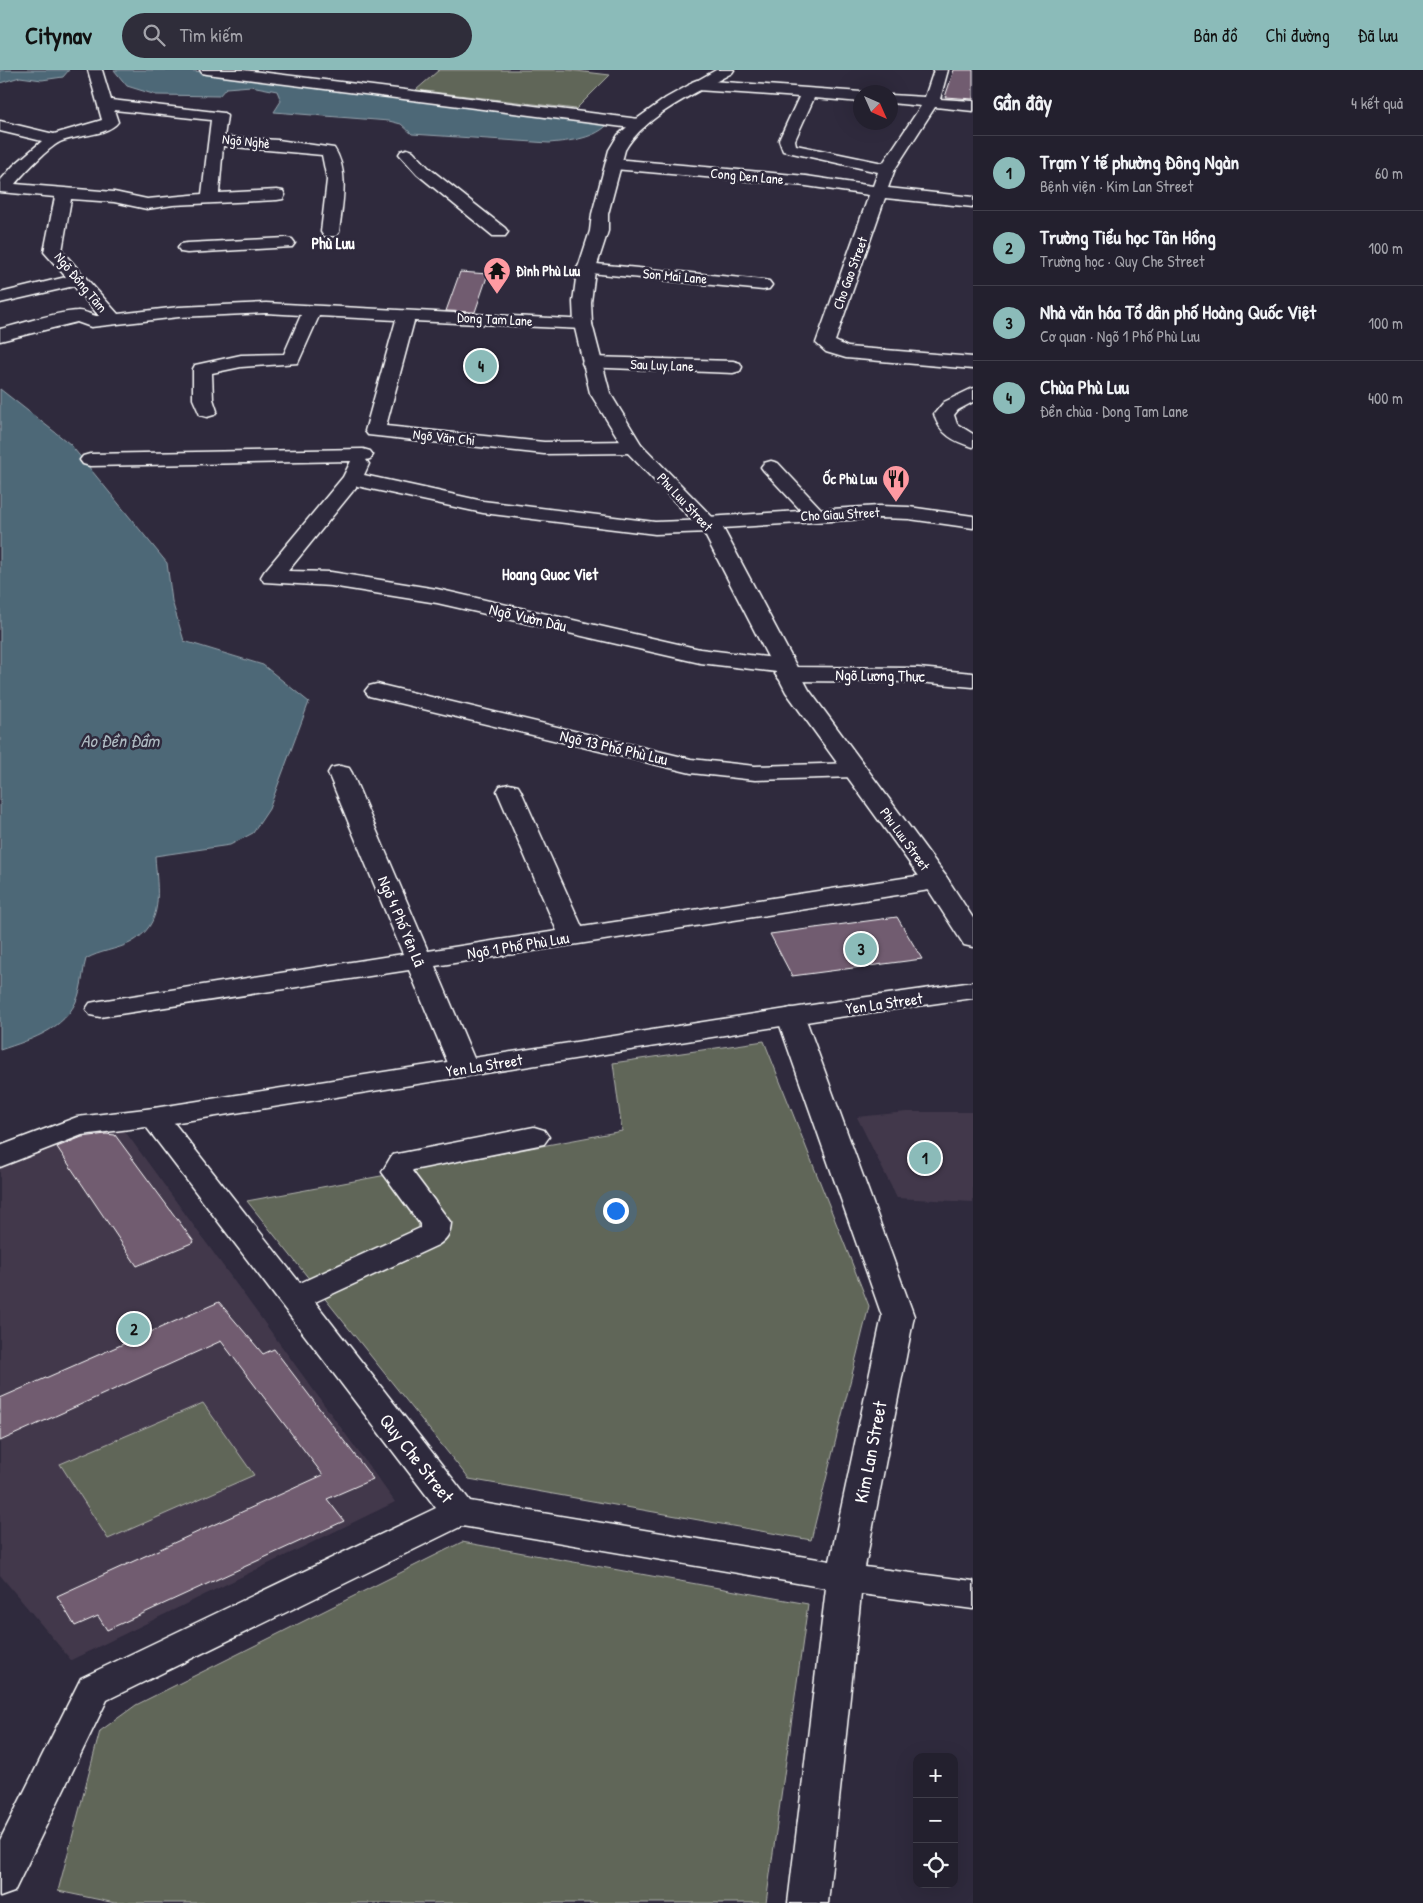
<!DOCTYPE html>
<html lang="vi">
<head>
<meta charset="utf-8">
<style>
	:root { --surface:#23202e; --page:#2f2d3a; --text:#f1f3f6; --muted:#a3a3aa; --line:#403e4a; --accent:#8bbbb9 }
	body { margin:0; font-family:"Patrick Hand",sans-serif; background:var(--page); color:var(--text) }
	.controls { position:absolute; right:15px; bottom:15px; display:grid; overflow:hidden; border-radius:10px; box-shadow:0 5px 20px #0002 }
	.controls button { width:45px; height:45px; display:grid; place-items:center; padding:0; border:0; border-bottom:1px solid var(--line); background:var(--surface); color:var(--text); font:25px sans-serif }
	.compass { position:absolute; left:853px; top:15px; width:45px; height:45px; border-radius:50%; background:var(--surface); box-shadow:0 5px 20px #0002; rotate:135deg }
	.you { position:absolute; left:615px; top:1140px; width:18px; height:18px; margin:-12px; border:4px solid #fff; border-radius:50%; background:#1a73e8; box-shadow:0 0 0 8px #1a73e833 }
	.badge { display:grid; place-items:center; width:32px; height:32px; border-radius:50%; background:var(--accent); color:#111; font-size:16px; font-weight:700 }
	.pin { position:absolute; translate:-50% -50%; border:2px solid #fff; box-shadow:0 1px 5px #0006 }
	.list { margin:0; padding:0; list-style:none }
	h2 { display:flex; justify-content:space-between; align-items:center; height:65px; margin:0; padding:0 20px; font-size:21px }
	h2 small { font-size:16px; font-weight:400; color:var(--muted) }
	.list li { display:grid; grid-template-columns:32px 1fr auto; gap:15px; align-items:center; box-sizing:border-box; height:75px; padding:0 20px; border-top:1px solid var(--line) }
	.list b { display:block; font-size:19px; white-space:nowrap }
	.list p { margin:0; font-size:16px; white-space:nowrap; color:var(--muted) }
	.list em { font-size:16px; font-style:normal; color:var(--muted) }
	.icon { flex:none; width:28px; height:28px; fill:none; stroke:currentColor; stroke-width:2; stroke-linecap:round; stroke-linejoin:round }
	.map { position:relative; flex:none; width:973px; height:1833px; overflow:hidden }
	header { display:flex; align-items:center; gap:30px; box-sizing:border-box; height:70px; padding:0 25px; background:var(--accent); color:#111 }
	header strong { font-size:24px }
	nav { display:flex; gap:28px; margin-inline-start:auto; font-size:18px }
	.search { width:350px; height:45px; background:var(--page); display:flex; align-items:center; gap:12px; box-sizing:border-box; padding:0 18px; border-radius:28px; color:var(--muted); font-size:19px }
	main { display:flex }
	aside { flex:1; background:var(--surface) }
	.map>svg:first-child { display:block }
</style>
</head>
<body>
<header>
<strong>Citynav</strong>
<div class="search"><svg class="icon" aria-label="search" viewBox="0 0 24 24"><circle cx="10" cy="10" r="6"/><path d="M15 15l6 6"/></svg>Tìm kiếm</div>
<nav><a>Bản đồ</a><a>Chỉ đường</a><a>Đã lưu</a></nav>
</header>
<main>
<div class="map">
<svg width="973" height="1833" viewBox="0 0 973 1833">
	<rect width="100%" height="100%" fill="#2f2a3d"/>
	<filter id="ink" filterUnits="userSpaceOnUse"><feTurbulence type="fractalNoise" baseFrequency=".02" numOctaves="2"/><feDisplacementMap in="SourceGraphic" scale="10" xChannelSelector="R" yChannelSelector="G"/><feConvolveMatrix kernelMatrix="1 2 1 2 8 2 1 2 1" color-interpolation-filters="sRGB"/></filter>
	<g filter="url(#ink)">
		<g fill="#43394c">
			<polygon points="907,1042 973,1042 973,1132 897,1128 857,1047"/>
			<polygon points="82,1057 124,1060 395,1432 71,1590 0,1505 0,1091"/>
		</g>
		<g fill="#606659" stroke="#b0b2ac">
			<polygon points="439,0 568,0 610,5 576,39 416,20"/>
			<polygon points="764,971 869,1236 811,1470 469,1409 247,1131 622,1061 613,993"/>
			<polygon points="203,1333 254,1405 108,1469 60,1394"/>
			<polygon points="462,1472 808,1534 766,1833 115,1833 58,1821 100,1661 136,1635"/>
		</g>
		<g fill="#4e6777" stroke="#95a4ad">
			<polygon points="0,0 69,0 63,7 42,10 20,7 0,13"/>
			<path d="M 114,0 L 186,0 L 610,52 C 596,69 570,71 549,73 L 412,64 L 401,54 L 389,51 L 274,42 L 281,31 L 277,21 L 251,16 L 226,18 L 219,26 L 156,25 L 127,16 Z"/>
			<path d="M 0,319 L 70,374 L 167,493 L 172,531 L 184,571 L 263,595 L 309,632 L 269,739 L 253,763 L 230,775 L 155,786 C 157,820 166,854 130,873 C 116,880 99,881 86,889 C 83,899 83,909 80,920 C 71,958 33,969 0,980 Z"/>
		</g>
		<g fill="#715b70" stroke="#fff">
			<polygon points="954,0 973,0 973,29 945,27"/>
			<polygon points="460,202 488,204 475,242 446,241"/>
			<polygon points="897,847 922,889 792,906 770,864"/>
			<polygon points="106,1064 115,1065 194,1172 137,1196 57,1077 82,1067"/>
			<polygon points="219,1232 263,1284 274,1279 373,1409 327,1429 344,1451 107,1560 98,1546 75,1556 57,1526 323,1405 221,1271 0,1371 0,1328"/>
		</g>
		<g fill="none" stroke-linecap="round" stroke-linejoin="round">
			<defs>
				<g id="minor">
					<path d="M 88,0 L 102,0 L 111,30 L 224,43 L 227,46 L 224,67 L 278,70 L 334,78 C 350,101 342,136 339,162 L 336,166 L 324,166 L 321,162 L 327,110 L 322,85 L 223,76 L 219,123 L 277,120 L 283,121 L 285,125 L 283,129 L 277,130 L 173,135 L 147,139 L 114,132 L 71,129 L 62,181 L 118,244 L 179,237 L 266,233 L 589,250 L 592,254 L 589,258 L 583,259 L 414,251 L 386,356 L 544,372 L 633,371 L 640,373 L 643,377 L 640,381 L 633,383 L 544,384 L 368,365 L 365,361 L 396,250 L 319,246 L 298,293 L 241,297 L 212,303 L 213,329 L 217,341 L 214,345 L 207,347 L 200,345 L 193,329 L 193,299 L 195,295 L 241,285 L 284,284 L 301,245 L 266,243 L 179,247 L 91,257 L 77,252 L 0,271 L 0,259 C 25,253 51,243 77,241 C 85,240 91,246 99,246 L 74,216 L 0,233 L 0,223 L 66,207 L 44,182 L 55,127 L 0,122 L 0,111 L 13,96 L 42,71 L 0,61 L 0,51 L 54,64 L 102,50 ZM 114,40 L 211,50 L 202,124 L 147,129 L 114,122 L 15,114 C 24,103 48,78 60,72 C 75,65 108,66 118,52 Z"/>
					<polygon points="200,0 243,0 639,49 644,51 647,54 644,57 639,59 207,4 202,3"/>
					<polygon points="934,0 948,0 940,29 973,31 973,41 935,37 895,99 888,118 973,127 973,137 885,128 835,271 848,277 973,287 973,299 846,288 826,282 816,273 869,125 806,116 614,99 608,97 606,94 608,91 614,89 806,106 873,116 878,102 783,81 779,70 799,27 697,20 692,18 689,15 692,12 697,10 861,22 861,32 814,28 795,70 796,75 883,93 921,36 891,33 891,25 925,27"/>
					<polygon points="407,79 413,81 429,98 505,158 508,162 505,166 493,166 417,104 399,84 401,81"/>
					<polygon points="286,168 292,169 295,173 292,177 187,183 181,182 178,178 181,174 187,173"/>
					<polygon points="586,193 763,210 769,211 772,215 769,219 763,220 580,202 577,198 580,194"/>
					<polygon points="591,287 733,291 740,293 742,297 740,301 733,303 584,297 582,293 584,289"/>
					<path d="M 973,318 L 973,332 L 958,340 L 954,345 L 957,354 L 973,364 L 973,377 C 955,372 939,364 934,344 L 944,332 Z"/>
					<polygon points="363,379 370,381 373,385 370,389 366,390 369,394 364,405 483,431 655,452 710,450 717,452 721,456 717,460 710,462 655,464 483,443 357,416 288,501 331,502 437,519 700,579 783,589 791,591 794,597 918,598 973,603 973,617 918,612 787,611 779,609 775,604 777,602 700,593 437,533 331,516 264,512 261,507 264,502 343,407 351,391 90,396 83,394 80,390 83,386 90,384"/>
					<polygon points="771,391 778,393 823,441 826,445 823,449 816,451 809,449 764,401 761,397 764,393"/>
					<polygon points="377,614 691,689 755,696 855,693 864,695 867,700 864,705 855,707 755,710 691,703 369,626 365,621 369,616"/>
					<polygon points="340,696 349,698 352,703 428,881 557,861 497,721 500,716 509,714 518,716 521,721 582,857 936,803 945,805 949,811 945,817 936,819 435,896 478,998 474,1004 464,1007 454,1004 450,998 409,900 100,947 90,945 86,939 90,933 100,931 403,884 328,703 331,698"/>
					<path d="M 791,938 L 801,941 L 805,947 L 914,1246 L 865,1497 L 973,1511 L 973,1539 L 861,1524 L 828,1833 L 788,1833 L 826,1518 L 462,1456 L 107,1630 L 14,1822 L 0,1827 L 0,1770 L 81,1608 L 436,1438 L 144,1054 L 139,1047 L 144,1040 L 154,1038 L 164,1040 L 300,1213 L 420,1158 L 420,1154 L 382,1102 L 392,1085 L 534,1057 L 544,1060 L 549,1067 L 544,1074 L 413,1100 L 412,1101 L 451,1153 C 450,1164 447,1169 438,1175 L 315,1232 L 470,1431 L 830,1491 L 882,1246 L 777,947 L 781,941 Z"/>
				</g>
				<g id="tertiary">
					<polygon points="879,436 909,437 973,446 973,458 909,449 879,448 707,459 700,457 696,453 700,449 707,447"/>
					<polygon points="973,912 973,928 825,949 154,1056 82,1065 0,1097 0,1076 77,1047 154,1038 825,933"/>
				</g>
				<path id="secondary" d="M 716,0 L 734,0 L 732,3 C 698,22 645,45 625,80 L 608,144 L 608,161 L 595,201 L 591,232 L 592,254 L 610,323 L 641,374 L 723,458 L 809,620 L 945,805 L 973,848 L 973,877 L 964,875 L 924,813 L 786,622 L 703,461 L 626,381 L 590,323 L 574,254 L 573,232 L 577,201 L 590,161 L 592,144 L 609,80 L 618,65 L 634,51 L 666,28 Z"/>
			</defs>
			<use href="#minor" stroke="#fff" stroke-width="3"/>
			<use href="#tertiary" stroke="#fff" stroke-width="3"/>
			<use href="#secondary" stroke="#fff" stroke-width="3"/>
			<use href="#minor" fill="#2f2a3d" fill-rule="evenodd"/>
			<use href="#tertiary" fill="#2f2a3d" fill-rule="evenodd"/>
			<use href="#secondary" fill="#2f2a3d" fill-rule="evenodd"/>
		</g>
	</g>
	<defs>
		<symbol id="temple-pin" viewBox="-11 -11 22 30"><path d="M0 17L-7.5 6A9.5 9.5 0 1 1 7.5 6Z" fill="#ff9aa2" stroke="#2f2a3d"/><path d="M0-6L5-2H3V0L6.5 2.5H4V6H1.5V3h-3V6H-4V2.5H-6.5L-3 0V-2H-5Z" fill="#111"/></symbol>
		<symbol id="restaurant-pin" viewBox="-11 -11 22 30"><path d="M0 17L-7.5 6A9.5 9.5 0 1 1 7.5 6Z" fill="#ff9aa2" stroke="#2f2a3d"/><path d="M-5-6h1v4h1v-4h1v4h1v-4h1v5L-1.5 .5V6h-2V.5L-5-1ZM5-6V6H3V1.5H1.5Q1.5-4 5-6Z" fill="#111"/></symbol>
	</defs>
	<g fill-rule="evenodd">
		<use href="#temple-pin" x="481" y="185" width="32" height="43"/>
		<use href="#restaurant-pin" x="880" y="393" width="32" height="43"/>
	</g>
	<g text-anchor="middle" stroke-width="5" stroke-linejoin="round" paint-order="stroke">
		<g font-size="14" fill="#fff" stroke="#2f2a3d">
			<text transform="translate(246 71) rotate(6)" y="5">Ngõ Nghè</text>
			<text transform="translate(747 106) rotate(5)" y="5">Cong Den Lane</text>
			<text transform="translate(850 203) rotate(-70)" y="5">Cho Gao Street</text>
			<text transform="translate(675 206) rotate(5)" y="5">Son Mai Lane</text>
			<text transform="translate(81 212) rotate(50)" y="5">Ngõ Đồng Tâm</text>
			<text transform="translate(495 249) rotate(3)" y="5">Dong Tam Lane</text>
			<text transform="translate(662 295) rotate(2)" y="5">Sau Luy Lane</text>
			<text transform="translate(444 367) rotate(6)" y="5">Ngõ Văn Chỉ</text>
			<text transform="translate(685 432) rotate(47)" y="5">Phu Luu Street</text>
			<text transform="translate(840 444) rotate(-3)" y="5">Cho Giau Street</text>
			<text transform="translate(905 769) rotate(54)" y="5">Phu Luu Street</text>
		</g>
		<g font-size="14" font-weight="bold" fill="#fff" stroke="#2f2a3d" text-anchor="start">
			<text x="516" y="206">Đình Phù Lưu</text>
			<text x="877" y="414" text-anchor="end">Ốc Phù Lưu</text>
		</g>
		<g font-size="16" font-weight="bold" fill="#fff" stroke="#2f2a3d">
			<text x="333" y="179">Phù Lưu</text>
			<text x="550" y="510">Hoang Quoc Viet</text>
		</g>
		<g font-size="16" fill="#fff" stroke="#2f2a3d">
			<text transform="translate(528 547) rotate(13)" y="6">Ngõ Vườn Dâu</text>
			<text transform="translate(880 605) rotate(1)" y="6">Ngõ Lương Thực</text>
			<text transform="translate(614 677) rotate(13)" y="6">Ngõ 13 Phố Phù Lưu</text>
			<text transform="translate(402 851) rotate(67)" y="6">Ngõ 4 Phố Yên Lã</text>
			<text transform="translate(518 875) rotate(-9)" y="6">Ngõ 1 Phố Phù Lưu</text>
			<text transform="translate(884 933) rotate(-8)" y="6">Yen La Street</text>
			<text transform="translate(484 995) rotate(-9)" y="6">Yen La Street</text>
		</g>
		<g font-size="18" font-style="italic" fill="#afbbc2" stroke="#2f2a3d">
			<text x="120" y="677">Ao Đền Đầm</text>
		</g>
		<g font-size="19" fill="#fff" stroke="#2f2a3d">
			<text transform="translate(870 1382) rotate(-79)" y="7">Kim Lan Street</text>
			<text transform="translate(417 1388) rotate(52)" y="7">Quy Che Street</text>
		</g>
	</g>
</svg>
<div class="controls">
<button>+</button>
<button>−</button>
<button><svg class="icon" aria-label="locate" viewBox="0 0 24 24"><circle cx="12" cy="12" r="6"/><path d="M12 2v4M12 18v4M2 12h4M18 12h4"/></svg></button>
</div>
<svg class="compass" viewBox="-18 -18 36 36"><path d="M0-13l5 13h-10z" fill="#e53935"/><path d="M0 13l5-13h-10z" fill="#a3a3aa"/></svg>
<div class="you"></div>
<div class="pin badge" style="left:925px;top:1088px">1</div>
<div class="pin badge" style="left:134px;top:1259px">2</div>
<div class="pin badge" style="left:861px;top:879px">3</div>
<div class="pin badge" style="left:481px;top:296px">4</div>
</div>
<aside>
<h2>Gần đây<small>4 kết quả</small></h2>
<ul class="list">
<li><span class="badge">1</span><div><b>Trạm Y tế phường Đông Ngàn</b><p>Bệnh viện · Kim Lan Street</p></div><em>60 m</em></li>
<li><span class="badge">2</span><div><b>Trường Tiểu học Tân Hồng</b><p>Trường học · Quy Che Street</p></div><em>100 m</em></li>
<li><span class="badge">3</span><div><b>Nhà văn hóa Tổ dân phố Hoàng Quốc Việt</b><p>Cơ quan · Ngõ 1 Phố Phù Lưu</p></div><em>100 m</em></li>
<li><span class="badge">4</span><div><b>Chùa Phù Lưu</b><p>Đền chùa · Dong Tam Lane</p></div><em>400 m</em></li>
</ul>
</aside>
</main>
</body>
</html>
